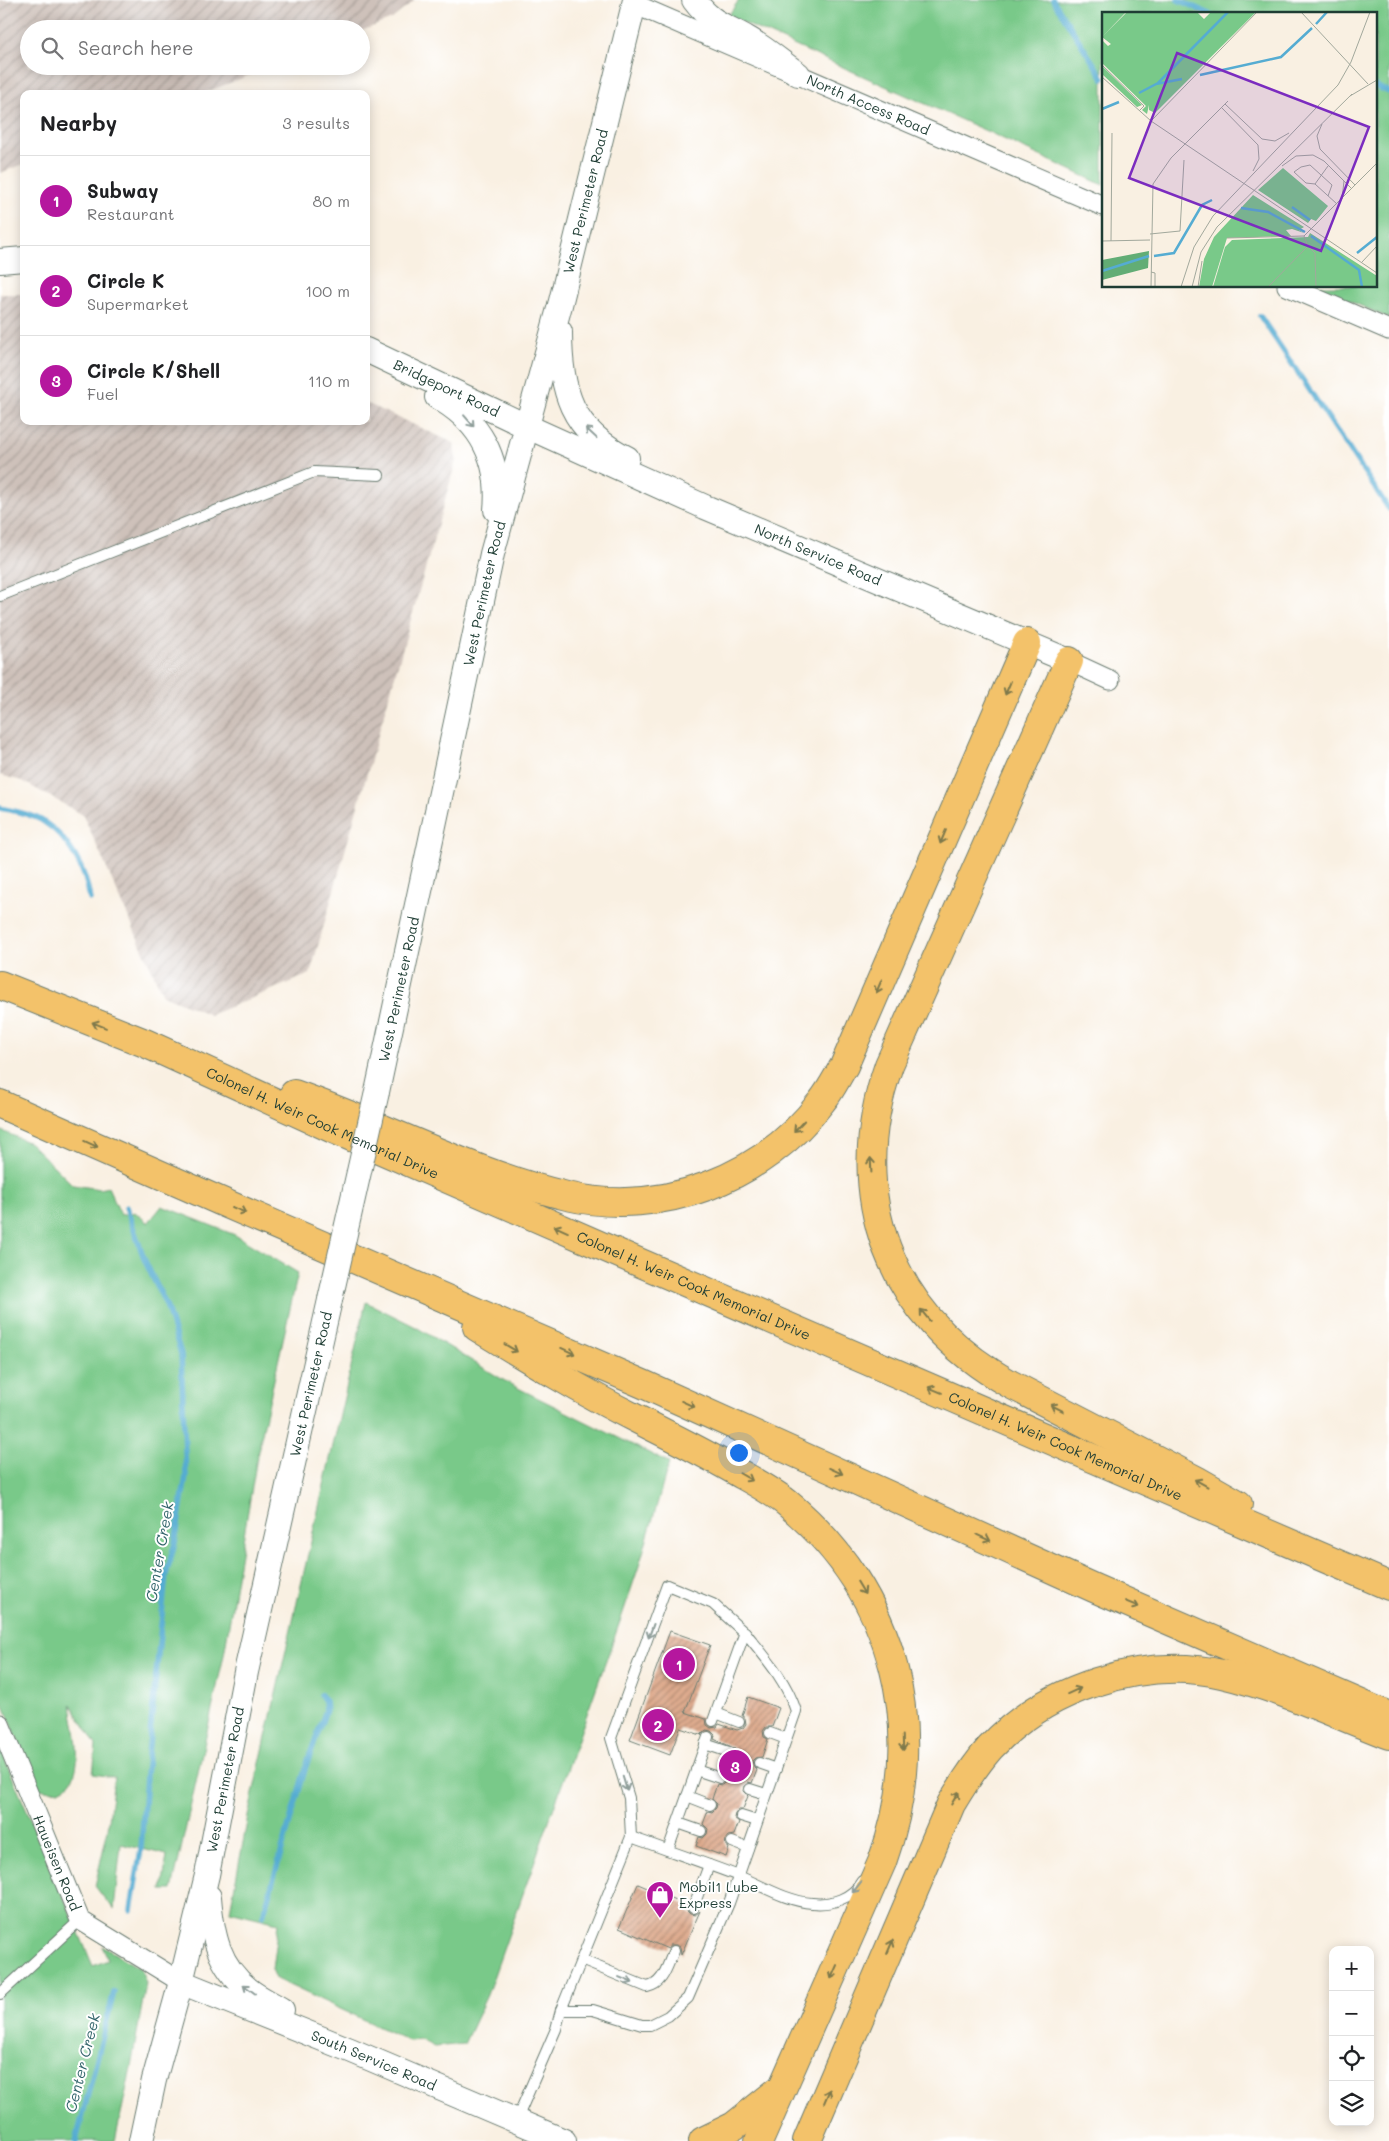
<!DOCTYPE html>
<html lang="en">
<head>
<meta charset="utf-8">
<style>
	:root { --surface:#fff; --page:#f2f2f2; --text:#202124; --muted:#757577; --line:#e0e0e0; --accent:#b5179e }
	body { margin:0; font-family:Mali,sans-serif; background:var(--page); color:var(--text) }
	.controls { position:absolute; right:15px; bottom:15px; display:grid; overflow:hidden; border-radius:10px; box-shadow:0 2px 12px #0003 }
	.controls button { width:45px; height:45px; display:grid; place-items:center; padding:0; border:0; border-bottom:1px solid var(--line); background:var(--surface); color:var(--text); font:25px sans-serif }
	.you { position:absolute; left:738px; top:1452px; width:18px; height:18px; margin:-12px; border:4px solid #fff; border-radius:50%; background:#1a73e8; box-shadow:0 0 0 8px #1a73e833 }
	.badge { display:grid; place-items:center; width:32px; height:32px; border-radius:50%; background:var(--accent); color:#fff; font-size:16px; font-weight:700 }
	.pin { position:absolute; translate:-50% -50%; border:2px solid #fff; box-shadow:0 1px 5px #0006 }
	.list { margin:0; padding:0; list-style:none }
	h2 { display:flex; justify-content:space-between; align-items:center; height:65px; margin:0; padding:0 20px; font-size:21px }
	h2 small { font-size:16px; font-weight:400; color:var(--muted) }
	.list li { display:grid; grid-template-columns:32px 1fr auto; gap:15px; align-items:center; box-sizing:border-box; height:90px; padding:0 20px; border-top:1px solid var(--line) }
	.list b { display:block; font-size:19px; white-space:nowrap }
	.list p { margin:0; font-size:16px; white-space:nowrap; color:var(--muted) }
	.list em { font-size:16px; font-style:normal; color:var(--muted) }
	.icon { flex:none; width:28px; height:28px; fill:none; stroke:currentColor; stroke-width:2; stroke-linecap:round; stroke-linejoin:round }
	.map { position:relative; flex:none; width:1389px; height:2141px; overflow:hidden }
	.search { position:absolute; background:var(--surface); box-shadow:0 2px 12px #0003; left:20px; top:20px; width:350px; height:55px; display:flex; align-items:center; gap:12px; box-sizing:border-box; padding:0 18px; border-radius:28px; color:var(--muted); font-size:19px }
	.panel { position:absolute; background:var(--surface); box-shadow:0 2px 12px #0003; left:20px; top:90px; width:350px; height:335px; border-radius:10px }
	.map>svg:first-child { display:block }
</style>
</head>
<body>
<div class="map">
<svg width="1389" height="2141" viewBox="0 0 1389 2141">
	<defs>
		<pattern id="industrial-furrows" width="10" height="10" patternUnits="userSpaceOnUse" patternTransform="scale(1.25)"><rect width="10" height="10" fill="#cec1ba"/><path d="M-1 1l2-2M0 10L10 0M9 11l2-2" fill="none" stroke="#a79e98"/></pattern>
		<pattern id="building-hatch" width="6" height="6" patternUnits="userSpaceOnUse" patternTransform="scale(1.25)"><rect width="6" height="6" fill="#deab8e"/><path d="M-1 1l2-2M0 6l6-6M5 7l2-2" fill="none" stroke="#b38c75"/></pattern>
	</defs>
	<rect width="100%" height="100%" fill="#fff"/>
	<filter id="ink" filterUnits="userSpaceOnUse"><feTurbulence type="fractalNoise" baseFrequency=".02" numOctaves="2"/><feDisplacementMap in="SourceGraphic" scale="10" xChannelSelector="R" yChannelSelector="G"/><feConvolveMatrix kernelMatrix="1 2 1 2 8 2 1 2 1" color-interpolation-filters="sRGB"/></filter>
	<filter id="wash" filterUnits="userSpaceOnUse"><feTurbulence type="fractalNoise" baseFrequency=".0096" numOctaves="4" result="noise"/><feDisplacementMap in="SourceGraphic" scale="20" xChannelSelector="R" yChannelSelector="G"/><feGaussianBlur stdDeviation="1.12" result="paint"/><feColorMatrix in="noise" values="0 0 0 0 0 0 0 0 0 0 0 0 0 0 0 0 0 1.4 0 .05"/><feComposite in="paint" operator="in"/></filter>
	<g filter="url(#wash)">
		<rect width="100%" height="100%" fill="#f9f0e2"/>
		<g fill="url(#industrial-furrows)">
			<polygon points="0,0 415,0 392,19 361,31 361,29 29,29 29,66 272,66 202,94 24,94 24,164 0,173"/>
			<polygon points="0,294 24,294 24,421 366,421 366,403 454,443 456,461 310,974 210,1015 163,995 83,815 22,781 0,775"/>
		</g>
		<g fill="#79c989" stroke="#4c835e">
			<polygon points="739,0 1389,0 1389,318 1315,286 1375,286 1375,14 1103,14 1103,185 984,130 728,16"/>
			<path d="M 0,1130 L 30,1143 L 73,1185 L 100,1189 L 108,1187 L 121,1215 L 135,1212 L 148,1223 L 162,1206 L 235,1235 L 298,1273 L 258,1451 L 224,1655 L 172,1890 L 162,1890 L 167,1855 L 121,1844 L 114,1909 L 104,1898 L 95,1886 L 108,1829 L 114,1777 L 93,1774 L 96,1745 L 71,1704 C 73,1726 89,1777 61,1789 C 54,1792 45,1790 38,1789 L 0,1696 Z"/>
			<polygon points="366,1302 416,1327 510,1384 669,1463 640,1563 623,1613 487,1995 464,2044 434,2047 421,2040 409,2041 276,1979 272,1969 278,1923 230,1911 249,1811"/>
			<polygon points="0,1748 93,1966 108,1960 102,1946 141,1969 146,1983 130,2073 115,2141 0,2141"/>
		</g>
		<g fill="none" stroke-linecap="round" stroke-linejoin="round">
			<g stroke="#55acd2" stroke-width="5.5">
				<polyline points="1053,0 1103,78"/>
				<polyline points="1178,0 1210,14"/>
				<polyline points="1375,86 1389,92"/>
				<polyline points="1260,316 1389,509"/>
				<path d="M 0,808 C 13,811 33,814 44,822 C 69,838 86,870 90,899"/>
				<polyline points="126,1207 145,1261 166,1305 181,1354 186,1476 175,1543 166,1575 146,1775 141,1849 131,1910"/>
				<polyline points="263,1916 306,1766 326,1710 325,1701 321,1695"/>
				<polyline points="76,2141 114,1992"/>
			</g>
		</g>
		<g id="blocks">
			<g fill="url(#building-hatch)">
				<polygon points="670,1631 710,1645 685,1712 706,1719 707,1725 711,1728 717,1727 719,1724 737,1730 743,1728 746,1724 745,1718 742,1716 748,1697 779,1708 772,1727 766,1727 763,1731 764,1737 768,1739 762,1757 755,1758 752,1761 754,1767 757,1770 752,1783 748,1782 744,1786 743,1791 748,1796 743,1809 739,1809 735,1814 734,1818 739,1822 734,1835 728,1836 725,1840 726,1846 729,1848 726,1857 696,1846 699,1837 703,1838 707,1834 708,1829 703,1824 708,1811 712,1812 716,1808 717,1804 712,1799 717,1784 722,1785 726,1781 727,1776 722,1771 727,1758 731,1759 735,1755 734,1748 714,1739 715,1735 711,1731 706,1730 701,1735 680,1728 670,1755 630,1740"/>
				<polygon points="638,1884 687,1905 686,1910 690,1914 695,1915 700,1911 681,1955 680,1947 676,1945 670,1945 668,1949 619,1928"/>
			</g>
		</g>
	</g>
	<g filter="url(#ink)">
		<use href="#blocks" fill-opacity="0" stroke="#6b7c71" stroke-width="1"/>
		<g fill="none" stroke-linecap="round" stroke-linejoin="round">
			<defs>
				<g id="service">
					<polyline points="0,596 314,472 379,475"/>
					<polyline points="716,1713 739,1722"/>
					<polyline points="713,1721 745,1632"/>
					<polyline points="770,1733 786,1739"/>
					<polyline points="705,1744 729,1752"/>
					<polyline points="759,1763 776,1769"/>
					<polyline points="696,1770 720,1778"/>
					<polyline points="750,1789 766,1794"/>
					<polyline points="687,1796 710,1805"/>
					<polyline points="741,1816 757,1821"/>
					<polyline points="678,1823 701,1831"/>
					<polyline points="631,1837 629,1798 611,1738 667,1585 713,1604 748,1636"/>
					<polyline points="732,1842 748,1848"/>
					<polyline points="668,1850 708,1737"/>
					<polyline points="693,1908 709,1865"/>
					<path d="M 581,1960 L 647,1987 C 664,1984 667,1965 674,1951"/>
					<polyline points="0,1994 80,1920"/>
					<path d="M 561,2010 L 593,2010 L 642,2025 L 650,2025 L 668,2016 L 688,1998 L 729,1903 L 796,1711 C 786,1680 765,1657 745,1632"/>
					<path d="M 516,2121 L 556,2029 L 561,2010 L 631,1837 C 666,1850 702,1862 736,1875 C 761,1885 786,1901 812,1903 C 831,1905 852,1899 862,1881"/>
				</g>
				<g id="minor">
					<path id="s1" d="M 634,4 L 1103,206"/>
					<polyline points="1287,286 1389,330"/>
					<polyline points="1069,661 1110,680"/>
					<path id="s2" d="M 0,1724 L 80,1920 L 181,1982"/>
				</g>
				<g id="tertiary">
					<path d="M 694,0 C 712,24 723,24 747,38 C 765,48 781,62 798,74"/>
					<polyline points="0,261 24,259"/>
					<path d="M 560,332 C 560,390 571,431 627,458"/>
					<path id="s3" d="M 366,350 L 526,426 L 705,507 L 1069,661"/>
					<path d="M 437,397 C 480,421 501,459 496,510"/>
					<path id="s4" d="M 377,1092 L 492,554 L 560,305 L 635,0"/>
					<path d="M 209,1897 C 212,1934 218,1966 249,1990 C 259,1998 271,2003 282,2010"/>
					<path id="s5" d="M 181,1982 L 350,2050 L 564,2141"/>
					<path id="s6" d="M 141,2141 L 154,2080 L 181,1982 L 207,1875 L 246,1672 L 330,1300"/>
				</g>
				<g id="motorway">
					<path d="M 1069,661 L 889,1065 C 843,1196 889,1316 1010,1384 L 1196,1480 L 1238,1504"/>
					<path id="s7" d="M 0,985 L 145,1043 L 331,1128 L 606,1248 L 1389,1586"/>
					<path d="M 294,1094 C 386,1126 473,1174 567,1196 C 662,1218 764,1178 822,1101 C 831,1090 837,1077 844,1066 L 1027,643"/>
					<polyline points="0,1104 220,1201 643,1384 1094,1588 1389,1716"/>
					<path d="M 477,1327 C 529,1359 581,1391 635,1418 C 670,1436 705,1453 739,1473 C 755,1482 772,1491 787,1503 C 896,1593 930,1730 882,1862 L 759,2141"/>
					<polyline points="703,2141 734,2126 778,2091"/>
					<path d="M 807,2141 L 951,1804 C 963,1784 975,1765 990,1748 C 1046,1688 1142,1656 1222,1674 C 1279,1687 1334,1714 1389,1735"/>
				</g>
			</defs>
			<use href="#service" stroke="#6b7c71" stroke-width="12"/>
			<use href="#minor" stroke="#6b7c71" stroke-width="21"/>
			<use href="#tertiary" stroke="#6b7c71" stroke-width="26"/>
			<use href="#motorway" stroke="#6b7c71" stroke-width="30"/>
			<use href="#service" stroke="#fff" stroke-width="10"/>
			<use href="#minor" stroke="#fff" stroke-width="19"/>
			<use href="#tertiary" stroke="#fff" stroke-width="24"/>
			<use href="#motorway" stroke="#f3c26a" stroke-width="28"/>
			<defs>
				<polyline id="tertiary-bridge" points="330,1300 377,1092"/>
			</defs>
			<use href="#tertiary-bridge" stroke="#6b7c71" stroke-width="26" stroke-linecap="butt"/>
			<use href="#tertiary-bridge" stroke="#fff" stroke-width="24"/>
		</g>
		<defs><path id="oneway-shaft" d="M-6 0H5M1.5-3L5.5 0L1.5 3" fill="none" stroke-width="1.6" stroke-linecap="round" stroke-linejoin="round" transform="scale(1.25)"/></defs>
		<g stroke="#8f9e9a">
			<use href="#oneway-shaft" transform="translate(469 421) rotate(49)"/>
			<use href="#oneway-shaft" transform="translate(591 433) rotate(-137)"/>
			<use href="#oneway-shaft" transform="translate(651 1631) rotate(110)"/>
			<use href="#oneway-shaft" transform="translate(625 1784) rotate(73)"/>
			<use href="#oneway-shaft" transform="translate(857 1887) rotate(129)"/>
			<use href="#oneway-shaft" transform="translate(626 1980) rotate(23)"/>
			<use href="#oneway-shaft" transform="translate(249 1989) rotate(-143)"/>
		</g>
		<g stroke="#7e794c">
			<use href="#oneway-shaft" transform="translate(1008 688) rotate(113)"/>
			<use href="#oneway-shaft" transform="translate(943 837) rotate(113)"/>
			<use href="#oneway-shaft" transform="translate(879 986) rotate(113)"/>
			<use href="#oneway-shaft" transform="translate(99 1025) rotate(-158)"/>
			<use href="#oneway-shaft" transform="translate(799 1126) rotate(133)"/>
			<use href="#oneway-shaft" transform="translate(91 1144) rotate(24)"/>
			<use href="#oneway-shaft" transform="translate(871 1165) rotate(-93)"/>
			<use href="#oneway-shaft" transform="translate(239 1210) rotate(23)"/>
			<use href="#oneway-shaft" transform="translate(561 1229) rotate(-156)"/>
			<use href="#oneway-shaft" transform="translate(925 1315) rotate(-129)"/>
			<use href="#oneway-shaft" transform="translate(511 1348) rotate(31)"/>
			<use href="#oneway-shaft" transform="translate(568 1351) rotate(24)"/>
			<use href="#oneway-shaft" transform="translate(935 1390) rotate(-157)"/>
			<use href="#oneway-shaft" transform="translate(688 1404) rotate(24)"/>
			<use href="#oneway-shaft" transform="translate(1057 1408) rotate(-153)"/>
			<use href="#oneway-shaft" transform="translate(836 1471) rotate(24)"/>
			<use href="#oneway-shaft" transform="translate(746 1477) rotate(30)"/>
			<use href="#oneway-shaft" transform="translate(1201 1483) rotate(-151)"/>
			<use href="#oneway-shaft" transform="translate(984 1538) rotate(24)"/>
			<use href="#oneway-shaft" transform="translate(861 1588) rotate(59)"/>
			<use href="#oneway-shaft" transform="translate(1132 1604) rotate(23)"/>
			<use href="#oneway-shaft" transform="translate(1074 1691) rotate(-24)"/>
			<use href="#oneway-shaft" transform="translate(903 1743) rotate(88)"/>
			<use href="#oneway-shaft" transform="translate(955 1798) rotate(-60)"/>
			<use href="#oneway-shaft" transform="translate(890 1947) rotate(-67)"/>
			<use href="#oneway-shaft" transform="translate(834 1972) rotate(114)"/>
			<use href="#oneway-shaft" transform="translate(827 2096) rotate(-67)"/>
		</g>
	</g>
	<defs>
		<symbol id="shop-pin" viewBox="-11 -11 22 30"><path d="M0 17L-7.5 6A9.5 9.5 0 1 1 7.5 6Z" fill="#b5179e" stroke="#fff"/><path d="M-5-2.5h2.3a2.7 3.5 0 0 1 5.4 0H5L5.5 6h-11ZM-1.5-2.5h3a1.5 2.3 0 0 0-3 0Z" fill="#fff"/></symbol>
	</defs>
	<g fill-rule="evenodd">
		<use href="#shop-pin" x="644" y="1879" width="32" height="43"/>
	</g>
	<g text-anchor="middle" stroke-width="4" stroke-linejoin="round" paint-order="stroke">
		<g font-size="14" fill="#1f3d34" stroke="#fff">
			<text dy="5" stroke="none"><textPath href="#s1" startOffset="255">North Access Road</textPath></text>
			<text dy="5" stroke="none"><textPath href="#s4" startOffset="915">West Perimeter Road</textPath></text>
			<text dy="5" stroke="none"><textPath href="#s3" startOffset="89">Bridgeport Road</textPath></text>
			<text dy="5" stroke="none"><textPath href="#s3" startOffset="496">North Service Road</textPath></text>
			<text dy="5" stroke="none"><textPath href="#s4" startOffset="510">West Perimeter Road</textPath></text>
			<text dy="5" stroke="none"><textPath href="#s4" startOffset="105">West Perimeter Road</textPath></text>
			<text dy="5" stroke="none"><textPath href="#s7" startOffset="351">Colonel H. Weir Cook Memorial Drive</textPath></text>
			<text dy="5" stroke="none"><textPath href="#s7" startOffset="756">Colonel H. Weir Cook Memorial Drive</textPath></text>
			<text dy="5" stroke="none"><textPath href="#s6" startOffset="776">West Perimeter Road</textPath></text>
			<text dy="5" stroke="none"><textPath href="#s7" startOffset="1161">Colonel H. Weir Cook Memorial Drive</textPath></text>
			<text dy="5" stroke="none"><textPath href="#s6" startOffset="371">West Perimeter Road</textPath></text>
			<text dy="5" stroke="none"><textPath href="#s2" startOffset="150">Haueisen Road</textPath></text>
			<text dy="5" stroke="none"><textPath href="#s5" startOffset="208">South Service Road</textPath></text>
		</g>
		<g font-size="14" fill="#1f3d34" stroke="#fff" text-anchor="start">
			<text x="679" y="1892">Mobil1 Lube<tspan x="679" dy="16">Express</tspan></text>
		</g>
		<g font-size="15" font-style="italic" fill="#32646b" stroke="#fff">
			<text transform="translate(160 1552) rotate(-80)" y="5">Center Creek</text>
			<text transform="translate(83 2063) rotate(-76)" y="5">Center Creek</text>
		</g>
	</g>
	<g transform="translate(1102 12)">
		<rect width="275" height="275" fill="#f9f0e2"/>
		<path d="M 0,0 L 24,0 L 0,25 ZM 25,0 L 95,0 L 102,7 L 109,0 L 154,0 L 53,101 L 47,98 L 47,93 L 45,102 L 40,98 L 44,94 L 0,51 L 0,28 L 6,34 L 9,32 L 0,25 ZM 0,54 L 40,93 L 35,95 L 0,62 ZM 181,156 L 226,194 L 214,209 L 209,207 L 206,211 L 156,178 ZM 151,183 L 202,215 L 197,218 L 202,221 L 190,217 L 184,218 L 189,224 L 125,226 L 110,275 L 97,275 L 102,247 L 112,225 ZM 208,221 L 275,264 L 275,275 L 111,275 L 123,235 L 130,228 L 206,225 Z" fill="#79c989"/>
		<path d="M 47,239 L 46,256 L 0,268 L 0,248 Z" fill="#62ad75"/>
		<path fill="none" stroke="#55acd2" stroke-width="2.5" d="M 214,12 L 225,0M 98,63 L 179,45 L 210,16M 54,72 L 80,67M 37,81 L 56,71 L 126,0M 0,97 L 17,90M 190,195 L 208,208M 139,196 L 166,200 L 203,220M 209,224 L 257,258 L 260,275M 255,241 L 275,225M 52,244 L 72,241 L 100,193 L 110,188M 0,259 L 47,244"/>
		<path fill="none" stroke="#a2a89c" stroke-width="1" d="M 199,0 L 266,72M 0,53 L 42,94 L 37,99M 0,65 L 49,109 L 275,261M 248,84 L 275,68M 123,92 L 160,127 L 173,129 L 187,121M 120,96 L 156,133 L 157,147 L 151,159M 49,109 L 155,0M 220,112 L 215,124 L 218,137 L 253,173M 180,154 L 194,144 L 211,143 L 222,149 L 250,177M 226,154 L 213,172 L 235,192M 199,155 L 208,153 L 230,173 L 226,184M 199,155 L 192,160 L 204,171 L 213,172M 240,187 L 242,169M 48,222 L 78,219 L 82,148M 125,226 L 202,224 L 275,151M 0,229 L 48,228M 9,229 L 10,121M 206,234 L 213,241 L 214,275M 260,250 L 275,234M 49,260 L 53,261 L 53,275M 49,275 L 51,172 L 69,146 L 126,89M 79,275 L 92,235 L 111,204 L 236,73 L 249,50 L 268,0M 90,275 L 99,240 L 115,215 L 250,82M 96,275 L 100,249M 166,275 L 206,234 L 202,224"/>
		<path fill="#7b2cbf" fill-opacity="0.15" stroke="#7b2cbf" stroke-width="2.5" d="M 75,41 L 267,115 L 219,239 L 27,166 Z"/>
		<rect width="275" height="275" fill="none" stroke="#1f3d34" stroke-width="2.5"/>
	</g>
</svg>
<div class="controls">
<button>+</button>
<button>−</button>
<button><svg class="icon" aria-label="locate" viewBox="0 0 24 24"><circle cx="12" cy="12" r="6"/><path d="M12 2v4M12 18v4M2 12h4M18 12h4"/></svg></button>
<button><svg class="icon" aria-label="layers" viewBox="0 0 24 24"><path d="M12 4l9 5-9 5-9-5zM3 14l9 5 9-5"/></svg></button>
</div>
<div class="you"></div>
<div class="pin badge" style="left:679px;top:1664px">1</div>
<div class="pin badge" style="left:658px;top:1725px">2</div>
<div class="pin badge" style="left:735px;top:1766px">3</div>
<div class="search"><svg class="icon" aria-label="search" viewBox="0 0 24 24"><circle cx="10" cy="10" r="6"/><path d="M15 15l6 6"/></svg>Search here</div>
<section class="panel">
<h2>Nearby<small>3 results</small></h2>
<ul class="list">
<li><span class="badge">1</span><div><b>Subway</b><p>Restaurant</p></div><em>80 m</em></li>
<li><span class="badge">2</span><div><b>Circle K</b><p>Supermarket</p></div><em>100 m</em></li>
<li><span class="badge">3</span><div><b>Circle K/Shell</b><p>Fuel</p></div><em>110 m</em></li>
</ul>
</section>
</div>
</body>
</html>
